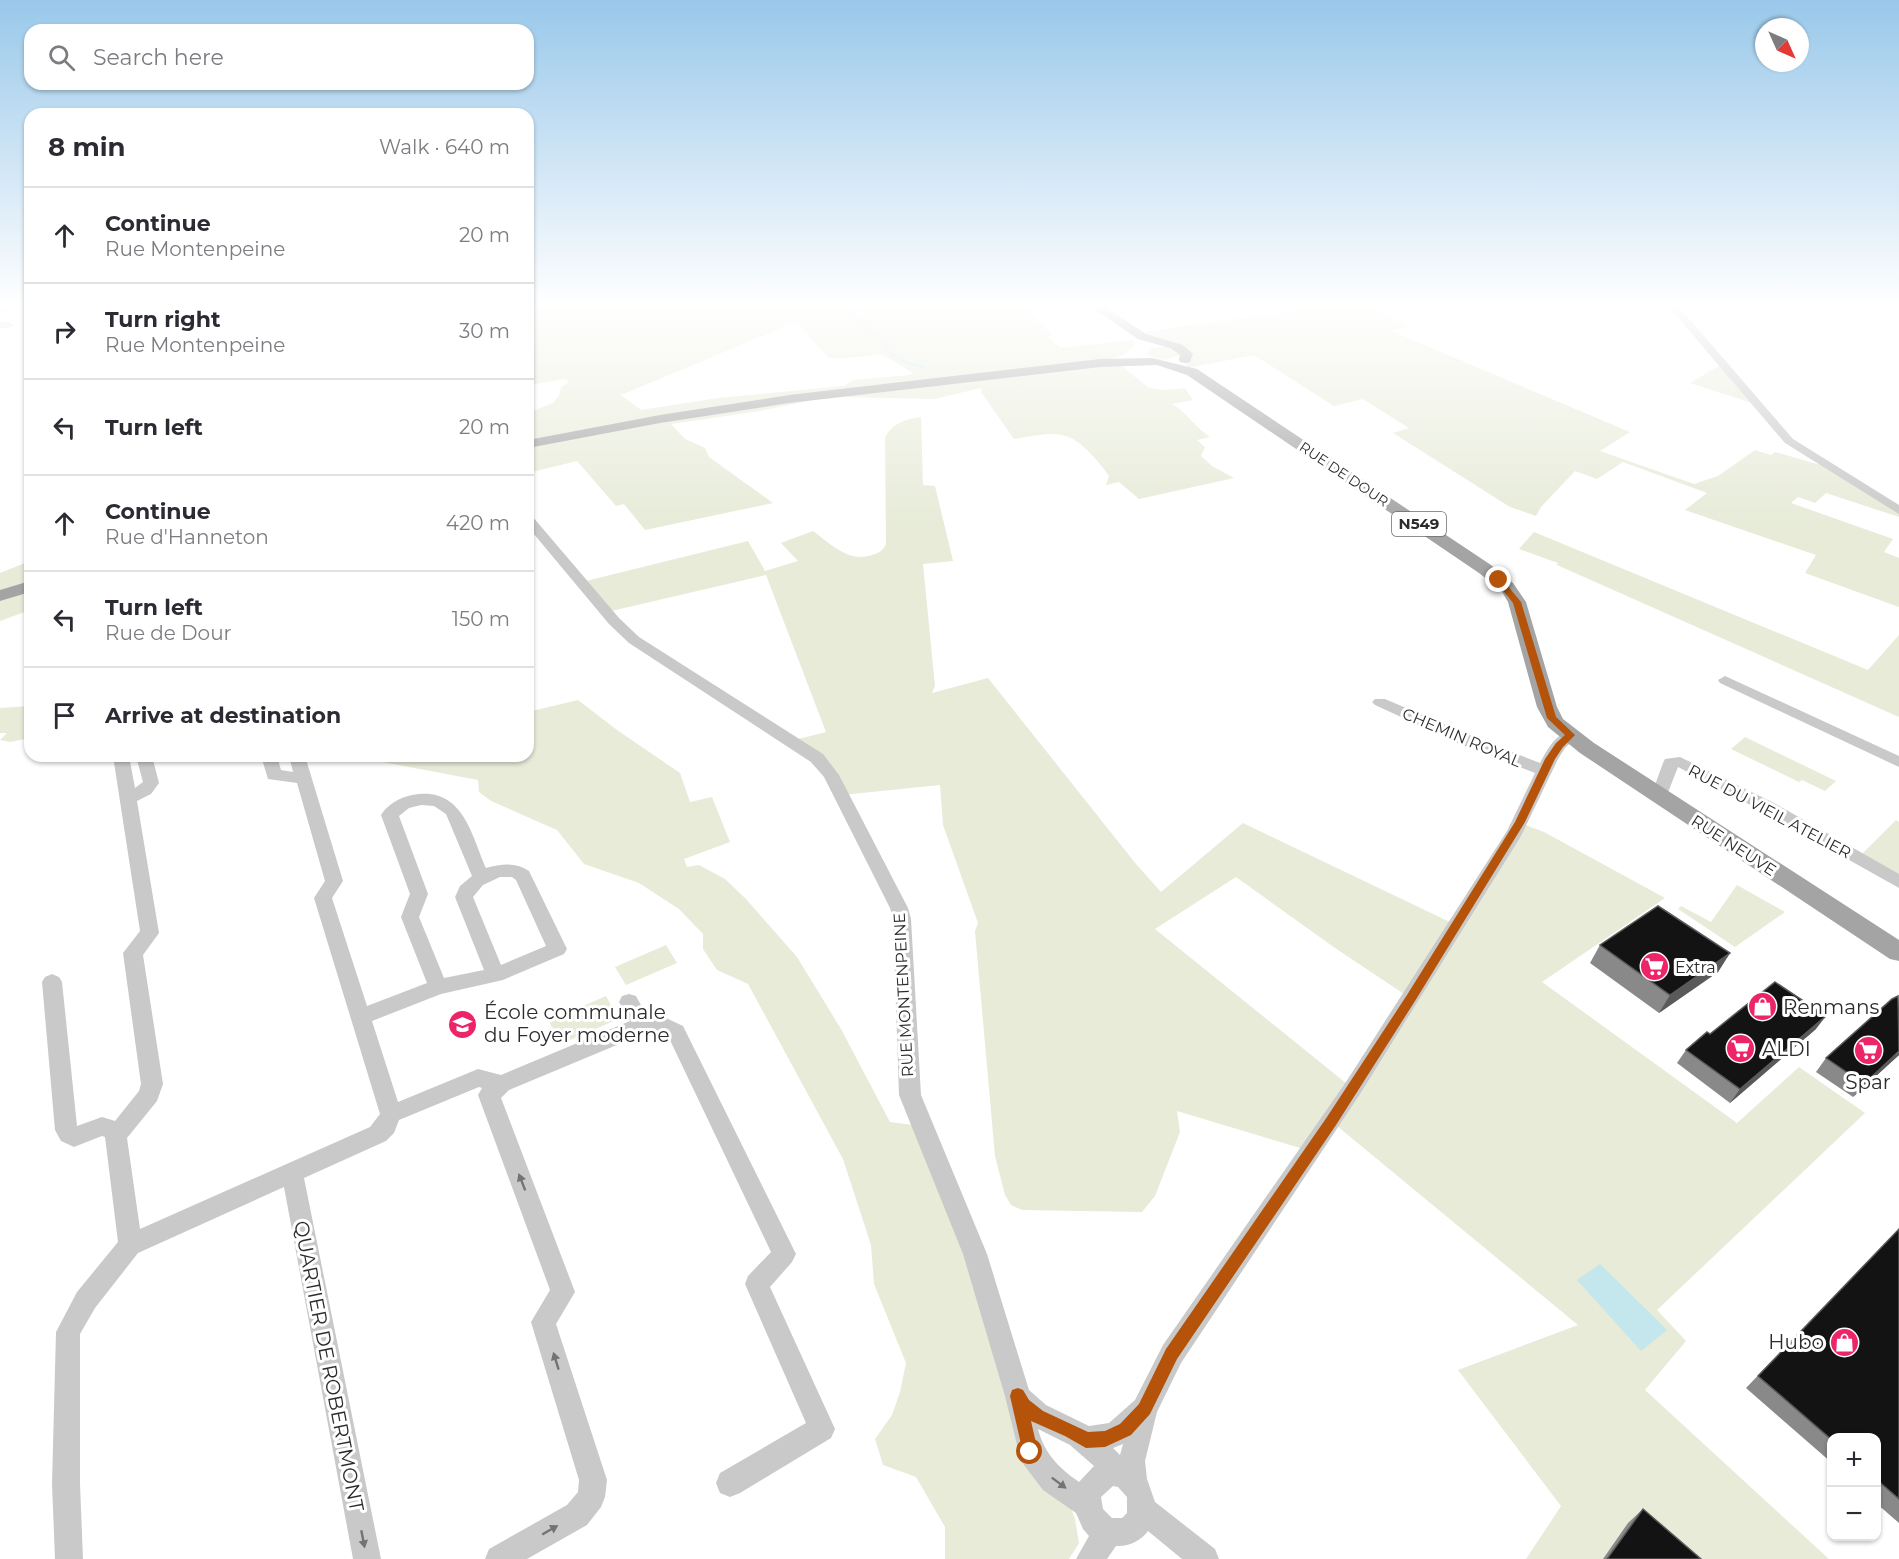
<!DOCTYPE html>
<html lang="en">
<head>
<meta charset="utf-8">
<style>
	:root { --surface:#fff; --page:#f7f7f7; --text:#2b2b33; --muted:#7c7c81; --line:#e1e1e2 }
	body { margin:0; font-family:Montserrat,sans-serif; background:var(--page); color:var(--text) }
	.controls { position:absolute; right:18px; bottom:18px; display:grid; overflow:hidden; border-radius:12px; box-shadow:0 2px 4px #0004 }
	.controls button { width:54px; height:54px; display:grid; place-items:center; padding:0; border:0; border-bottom:2px solid var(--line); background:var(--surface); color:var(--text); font:30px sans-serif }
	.compass { position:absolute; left:1755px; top:18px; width:54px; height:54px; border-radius:50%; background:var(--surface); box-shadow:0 2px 4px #0004; rotate:135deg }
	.stop { position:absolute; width:18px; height:18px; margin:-14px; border:4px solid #b45309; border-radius:50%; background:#fff }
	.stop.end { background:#b45309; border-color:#fff; box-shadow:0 2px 6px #0008 }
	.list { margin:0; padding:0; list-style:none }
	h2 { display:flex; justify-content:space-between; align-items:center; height:78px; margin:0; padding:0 24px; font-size:26px }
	h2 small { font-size:20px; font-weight:400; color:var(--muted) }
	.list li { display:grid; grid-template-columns:39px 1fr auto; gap:18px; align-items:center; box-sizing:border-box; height:96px; padding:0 24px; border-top:2px solid var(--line) }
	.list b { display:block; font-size:22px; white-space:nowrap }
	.list p { margin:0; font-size:20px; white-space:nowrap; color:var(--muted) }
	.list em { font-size:20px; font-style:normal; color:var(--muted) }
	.icon { flex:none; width:33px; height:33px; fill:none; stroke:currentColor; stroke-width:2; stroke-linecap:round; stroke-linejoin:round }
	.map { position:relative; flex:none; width:1899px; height:1559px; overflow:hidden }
	.search { position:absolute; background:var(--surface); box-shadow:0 2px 4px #0004; left:24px; top:24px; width:510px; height:66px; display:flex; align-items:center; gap:15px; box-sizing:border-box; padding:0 21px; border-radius:18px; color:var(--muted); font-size:22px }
	.panel { position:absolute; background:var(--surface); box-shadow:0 2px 4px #0004; left:24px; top:108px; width:510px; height:654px; border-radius:18px }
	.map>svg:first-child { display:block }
</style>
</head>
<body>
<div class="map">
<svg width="1899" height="1559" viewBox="0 0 1899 1559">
	<rect width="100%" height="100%" fill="#fff"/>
	<g fill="#e7ebd8" fill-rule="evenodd">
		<path d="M 548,307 L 1069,307 L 1030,312 L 1052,335 L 1047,337 L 1061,348 L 1133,340 L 1134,345 L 1124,355 L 1100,361 L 1119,364 L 1149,388 L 1166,390 L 1185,388 L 1193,400 L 1172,404 C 1189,414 1193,426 1210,437 L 1197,440 L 1205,447 L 1201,456 L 1212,466 L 1234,478 L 1139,499 L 1119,482 L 1106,485 L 1109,476 C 1103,467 1096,459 1088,451 C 1064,426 1045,435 1014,439 L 981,392 L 981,388 L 934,399 L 843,397 L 813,400 L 760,411 L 671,424 L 685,439 L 705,448 L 709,457 L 773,503 L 645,530 L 624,504 L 616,506 L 577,461 L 528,473 L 528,413 L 553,403 L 559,396 L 561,387 L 569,382 L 565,379 L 528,385 L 528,312 ZM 796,322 L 829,358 L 839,359 L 882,354 L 913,373 L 910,375 L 853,380 L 844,386 L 718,398 L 641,410 L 621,395 Z"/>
		<polygon points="1316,307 1374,307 1409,327 1389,330 1630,432 1600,451 1694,484 1718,476 1755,450 1771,455 1775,452 1817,464 1823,463 1899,510 1899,517 1826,493 1815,503 1798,497 1791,503 1893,539 1884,552 1899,558 1899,607 1805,573 1816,555 1685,510 1707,493 1623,462 1597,479 1575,471 1541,507 1536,516 1510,507 1393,433 1409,428 1363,399 1334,406 1254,355 1188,368 1185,362 1187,354 1137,333"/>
		<polygon points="1166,347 1179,354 1179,356 1162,360 1146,354 1151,348"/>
		<polygon points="1719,366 1728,369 1755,404 1690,383"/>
		<path d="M 921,417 L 923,485 L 935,486 L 953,561 L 923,564 L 935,686 L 932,693 L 988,678 L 1136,864 L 1161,892 L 1243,823 L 1456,925 L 1520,823 L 1544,832 L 1665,898 L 1542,982 L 1737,1123 L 1799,1067 L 1865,1113 L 1657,1310 L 1686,1341 L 1645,1390 L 1829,1559 L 1526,1559 L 1561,1506 L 1458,1370 L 1578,1325 L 1331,1121 L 1310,1151 L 1177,1111 L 1180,1132 L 1155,1196 L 1142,1212 L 1022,1210 L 1011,1205 L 1005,1195 L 995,1156 L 975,931 L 978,923 L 943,825 L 940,785 L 842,795 L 791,741 L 826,732 L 766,575 L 607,612 L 582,582 L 748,541 L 765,571 L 798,561 L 781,543 L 813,531 C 831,544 848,563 872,555 C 879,553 884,550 886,544 L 885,438 C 892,423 906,419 921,417 ZM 1236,877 L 1335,948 L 1410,998 L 1352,1088 L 1155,929 Z"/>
		<polygon points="1534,532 1868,670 1899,635 1899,717 1557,565 1558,563 1519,549"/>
		<polygon points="30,561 30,610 0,621 0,573"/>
		<polygon points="578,700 617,730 680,773 690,802 712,797 730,842 684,859 687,867 699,865 725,879 746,899 797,957 841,1029 890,1122 921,1126 1018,1396 1068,1500 1075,1519 1079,1543 1069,1559 945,1559 945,1527 916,1477 883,1465 875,1439 892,1415 900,1392 906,1363 874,1284 871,1245 843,1159 748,984 717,970 703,949 703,934 679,909 639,883 584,864 557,830 491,801 479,792 478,780 377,761 367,756 499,756 515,762 522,756 528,756 528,712"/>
		<polygon points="30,706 30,738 10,742 0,740 7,733 0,733 0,708"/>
		<polygon points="1745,737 1836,781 1825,791 1802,780 1799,782 1731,749"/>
		<polygon points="1896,820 1899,822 1899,882 1862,854"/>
		<polygon points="1737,885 1785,912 1735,947 1678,909 1681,906 1711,922"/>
		<polygon points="666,945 677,963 626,985 615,967"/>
		<polygon points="606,996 618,1019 561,1044 549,1021"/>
	</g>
	<polygon fill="#c3e7ec" points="1600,1264 1667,1330 1641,1351 1577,1280"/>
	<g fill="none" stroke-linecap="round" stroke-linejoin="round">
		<polyline stroke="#c3e7ec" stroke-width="2" points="857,312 852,316 870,324 871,332 887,347 886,350 903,361 924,368"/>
		<g fill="#c9c9c9" fill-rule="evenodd">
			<polygon points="0,307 9,307 0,313"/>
			<polygon points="1669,307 1679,307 1793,439 1899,505 1899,514 1785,443"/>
			<polygon points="0,322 9,322 14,325 9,328 0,328"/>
			<path d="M 528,515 L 532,516 L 619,618 L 639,637 L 823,754 L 839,775 L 908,908 L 911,919 L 921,1095 L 987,1254 L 1029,1390 L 1046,1405 L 1089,1426 L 1109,1423 L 1135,1400 L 1163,1345 L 1346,1082 L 1507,831 L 1535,773 L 1462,745 L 1375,705 L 1372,702 L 1375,699 L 1385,699 L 1474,737 L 1540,763 C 1547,750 1558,728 1576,732 L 1578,736 L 1565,748 L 1558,759 L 1521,836 L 1360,1094 L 1181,1363 L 1157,1412 L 1145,1461 L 1147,1479 L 1155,1502 L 1215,1549 L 1219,1559 L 1182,1559 L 1148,1531 C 1141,1541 1128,1547 1116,1546 L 1107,1559 L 1076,1559 L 1089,1536 L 1083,1529 L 1076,1513 L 1043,1490 L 1021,1461 L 1005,1396 L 963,1254 L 899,1095 L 893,919 L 890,908 L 824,777 L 811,762 L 629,643 L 609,624 L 528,527 ZM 1038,1429 L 1070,1445 L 1094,1466 L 1079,1482 C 1059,1468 1044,1453 1038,1429 ZM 1123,1444 L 1120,1455 L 1113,1448 ZM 1113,1486 L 1118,1487 L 1127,1497 L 1127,1513 L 1122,1518 L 1112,1518 L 1103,1509 L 1101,1497 Z"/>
			<polygon points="1725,676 1899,756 1899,767 1720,683 1718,680"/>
			<path d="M 113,756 L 129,756 L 135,788 L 143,782 L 136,756 L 152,756 L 159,783 L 151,794 L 137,801 L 159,933 L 143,955 L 163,1084 L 157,1101 L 127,1138 L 140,1229 L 370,1127 L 380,1114 L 314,898 L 325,881 L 297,783 L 268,779 L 261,756 L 277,756 L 281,770 L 293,772 L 289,756 L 305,756 L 343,881 L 332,898 L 367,1006 L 427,983 L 401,917 L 410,894 L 381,815 C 388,804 399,798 412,795 C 462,785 471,833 486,868 C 502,864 515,862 529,871 L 567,949 L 564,954 L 503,980 L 441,994 L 372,1021 L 398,1102 L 478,1069 L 501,1075 L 630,1021 L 619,1002 L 622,996 L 629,994 L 636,996 L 647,1016 L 664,1017 L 683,1026 L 796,1254 L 792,1262 L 770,1287 L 835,1429 L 831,1438 L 740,1493 L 730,1497 L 720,1493 L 716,1483 L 720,1473 L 806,1423 L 745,1284 L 748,1276 L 771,1252 L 669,1038 L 660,1032 L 648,1032 L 509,1090 L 501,1098 L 575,1292 L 556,1324 L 607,1480 L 605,1497 L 601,1507 L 587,1525 L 527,1559 L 485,1559 L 489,1549 L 567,1505 L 578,1492 L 579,1480 L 531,1322 L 550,1290 L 478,1095 L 482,1088 L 479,1087 L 399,1120 L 394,1133 L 386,1141 L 304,1178 L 381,1559 L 353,1559 L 284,1187 L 138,1253 L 95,1308 L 80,1334 L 80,1484 L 83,1559 L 55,1559 L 52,1484 L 56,1332 L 77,1292 L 118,1242 L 105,1137 L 102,1136 L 74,1147 L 61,1141 L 55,1130 L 42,982 L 45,977 L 52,974 L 59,977 L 62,982 L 77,1126 L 102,1117 L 115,1121 L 139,1091 L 141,1084 L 123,953 L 140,931 ZM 421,805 L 434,806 L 446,814 L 472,876 L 460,886 L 455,897 L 484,970 L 444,978 L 419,917 L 428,894 L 399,816 L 409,808 ZM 500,877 L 512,877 L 516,880 L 546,946 L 501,965 L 473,897 L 483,885 Z"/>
			<polygon points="1680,757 1774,803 1899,874 1899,888 1762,811 1678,767 1665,800 1653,800 1651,796 1663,763 1665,759"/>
		</g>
		<g fill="#a4a4a4" fill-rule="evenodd">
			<polygon points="1091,307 1105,307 1146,334 1183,345 1193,354 1190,362 1185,363 1180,362 1179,359 1180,355 1170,348 1138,339"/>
			<polygon points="1152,358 1197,369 1491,565 1513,583 1526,602 1557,707 1563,719 1594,743 1899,940 1899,961 1890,959 1580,753 1548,727 1537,707 1508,602 1501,590 1479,573 1187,375 1157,365 1100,367 789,403 660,423 528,448 528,440 660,415 789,395 1100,359"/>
			<polygon points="30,581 30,592 0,601 0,590"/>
		</g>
	</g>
	<g fill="#898989">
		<polygon points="1600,945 1730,953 1718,972 1659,1013 1590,963"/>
		<polygon points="1816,1029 1730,1103 1677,1063 1686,1050 1710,1034"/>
		<polygon points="1899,1055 1853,1097 1816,1072 1826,1058"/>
		<polygon points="1899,1229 1899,1523 1876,1503 1876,1437 1832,1437 1832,1463 1746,1388"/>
		<polygon points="1643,1509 1701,1559 1603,1559 1628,1523"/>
	</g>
	<g fill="#5a5a5a">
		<polygon points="1730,953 1718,972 1659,1013 1670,995"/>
		<polygon points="1826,1016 1816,1029 1730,1103 1740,1089"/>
		<polygon points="1899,1052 1899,1055 1853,1097 1864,1084"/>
	</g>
	<g fill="#131313" stroke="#5a5a5a" stroke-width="1.5">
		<polygon points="1658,906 1730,953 1670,995 1600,945"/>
		<polygon points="1775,982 1826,1016 1740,1089 1686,1050 1707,1032 1710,1034"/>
		<polygon points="1898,996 1899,1051 1864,1084 1826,1058 1892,999"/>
		<polygon points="1899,1229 1899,1499 1876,1479 1876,1437 1832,1437 1832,1440 1758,1376"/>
		<polygon points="1643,1509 1701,1559 1607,1559"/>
	</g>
	<defs><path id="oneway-solid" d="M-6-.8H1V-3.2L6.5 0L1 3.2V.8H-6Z" transform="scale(1.5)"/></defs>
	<g fill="#737373">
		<use href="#oneway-solid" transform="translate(522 1182) rotate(-111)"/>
		<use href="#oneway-solid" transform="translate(556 1361) rotate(-107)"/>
		<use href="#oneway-solid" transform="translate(1059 1483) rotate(37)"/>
		<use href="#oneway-solid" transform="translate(550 1530) rotate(-30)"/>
		<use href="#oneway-solid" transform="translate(363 1539) rotate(79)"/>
	</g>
	<linearGradient id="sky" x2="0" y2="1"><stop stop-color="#99c8ea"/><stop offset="0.58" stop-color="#fff"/><stop offset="1" stop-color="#fff" stop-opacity="0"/></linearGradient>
	<rect width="1899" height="525" fill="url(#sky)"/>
	<polygon fill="#b45309" points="1496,579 1502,579 1521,602 1556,717 1575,735 1563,747 1555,759 1525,822 1415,1001 1336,1125 1177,1359 1150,1414 1131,1435 1105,1447 1086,1448 1065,1436 1031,1421 1038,1452 1035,1457 1030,1460 1024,1457 1010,1396 1012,1390 1018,1388 1023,1390 1029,1400 1043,1411 1088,1432 1105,1431 1120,1424 1139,1404 1166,1349 1327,1117 1407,995 1515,822 1545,759 1556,743 1565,735 1547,718 1513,603 1495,580"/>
	<defs>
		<symbol id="supermarket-disc" viewBox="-11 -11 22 22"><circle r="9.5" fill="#ec2569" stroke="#fff"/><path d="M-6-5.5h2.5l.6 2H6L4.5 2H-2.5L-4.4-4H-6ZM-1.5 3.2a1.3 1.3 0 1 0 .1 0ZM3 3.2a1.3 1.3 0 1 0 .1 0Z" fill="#fff"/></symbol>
		<symbol id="shop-disc" viewBox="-11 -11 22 22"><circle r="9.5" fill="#ec2569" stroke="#fff"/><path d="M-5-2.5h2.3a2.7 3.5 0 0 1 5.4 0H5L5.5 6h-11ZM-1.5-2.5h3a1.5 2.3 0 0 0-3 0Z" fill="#fff"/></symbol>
		<symbol id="school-disc" viewBox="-11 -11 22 22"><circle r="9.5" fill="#ec2569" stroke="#fff"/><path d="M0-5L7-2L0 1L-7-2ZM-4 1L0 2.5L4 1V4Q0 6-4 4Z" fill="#fff"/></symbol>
	</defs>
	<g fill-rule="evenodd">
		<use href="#supermarket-disc" x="1638" y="950" width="33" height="33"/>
		<use href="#shop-disc" x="1746" y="990" width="33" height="33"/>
		<use href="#school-disc" x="446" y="1008" width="33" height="33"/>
		<use href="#supermarket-disc" x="1724" y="1032" width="33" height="33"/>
		<use href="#supermarket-disc" x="1852" y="1034" width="33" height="33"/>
		<use href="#shop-disc" x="1828" y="1326" width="33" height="33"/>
	</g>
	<g text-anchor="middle" stroke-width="6" stroke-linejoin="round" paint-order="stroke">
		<g font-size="14" fill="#2c2c2c" stroke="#fff">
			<text transform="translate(1344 474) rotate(34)" y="5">RUE DE DOUR</text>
		</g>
		<rect fill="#fff" stroke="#6b6b6b" stroke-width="1.5" x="1392" y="512" width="54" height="24" rx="4.5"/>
		<g font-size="15" font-weight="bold" fill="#2c2c2c">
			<text x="1419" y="529">N549</text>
		</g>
		<g font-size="16" fill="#2c2c2c" stroke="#fff">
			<text transform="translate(1462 737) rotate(23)" y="6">CHEMIN ROYAL</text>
			<text transform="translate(1770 811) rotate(28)" y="6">RUE DU VIEIL ATELIER</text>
			<text transform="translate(1734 845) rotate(33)" y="6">RUE NEUVE</text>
			<text transform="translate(903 995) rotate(-93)" y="6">RUE MONTENPEINE</text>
		</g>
		<g font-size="16" fill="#2c2c2c" stroke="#fff" text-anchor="start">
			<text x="1675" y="973">Extra</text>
		</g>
		<g font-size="20" fill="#2c2c2c" stroke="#fff" text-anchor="start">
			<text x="1783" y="1014">Renmans</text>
			<text x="484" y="1019">École communale<tspan x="484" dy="23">du Foyer moderne</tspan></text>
			<text x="1762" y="1056">ALDI</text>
			<text x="1868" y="1089" text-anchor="middle">Spar</text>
			<text x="1824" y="1349" text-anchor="end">Hubo</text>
		</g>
		<g font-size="20" fill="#2c2c2c" stroke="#fff">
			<text transform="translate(329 1366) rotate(79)" y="7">QUARTIER DE ROBERTMONT</text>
		</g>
	</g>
</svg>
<div class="controls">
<button>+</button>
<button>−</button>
</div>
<svg class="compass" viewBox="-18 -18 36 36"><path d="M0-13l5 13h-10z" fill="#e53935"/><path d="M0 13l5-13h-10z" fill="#7c7c81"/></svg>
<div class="stop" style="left:1030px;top:1452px"></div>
<div class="stop end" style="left:1499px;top:580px"></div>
<div class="search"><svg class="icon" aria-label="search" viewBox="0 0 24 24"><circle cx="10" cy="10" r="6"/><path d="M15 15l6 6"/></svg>Search here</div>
<section class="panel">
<h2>8 min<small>Walk · 640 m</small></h2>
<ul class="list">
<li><svg class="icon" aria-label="ahead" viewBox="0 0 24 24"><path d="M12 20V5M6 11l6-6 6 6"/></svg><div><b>Continue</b><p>Rue Montenpeine</p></div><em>20 m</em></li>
<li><svg class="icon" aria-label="right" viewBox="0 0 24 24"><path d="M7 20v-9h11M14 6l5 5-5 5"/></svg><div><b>Turn right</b><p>Rue Montenpeine</p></div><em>30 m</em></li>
<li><svg class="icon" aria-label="left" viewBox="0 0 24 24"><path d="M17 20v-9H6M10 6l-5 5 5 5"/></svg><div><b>Turn left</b></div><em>20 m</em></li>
<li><svg class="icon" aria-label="ahead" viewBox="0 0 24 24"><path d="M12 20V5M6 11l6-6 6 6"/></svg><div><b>Continue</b><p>Rue d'Hanneton</p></div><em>420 m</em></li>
<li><svg class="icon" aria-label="left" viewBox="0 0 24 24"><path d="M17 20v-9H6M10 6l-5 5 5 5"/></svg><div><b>Turn left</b><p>Rue de Dour</p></div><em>150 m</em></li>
<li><svg class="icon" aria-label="arrive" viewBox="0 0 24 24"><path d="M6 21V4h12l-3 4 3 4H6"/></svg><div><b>Arrive at destination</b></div></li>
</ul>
</section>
</div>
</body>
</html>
